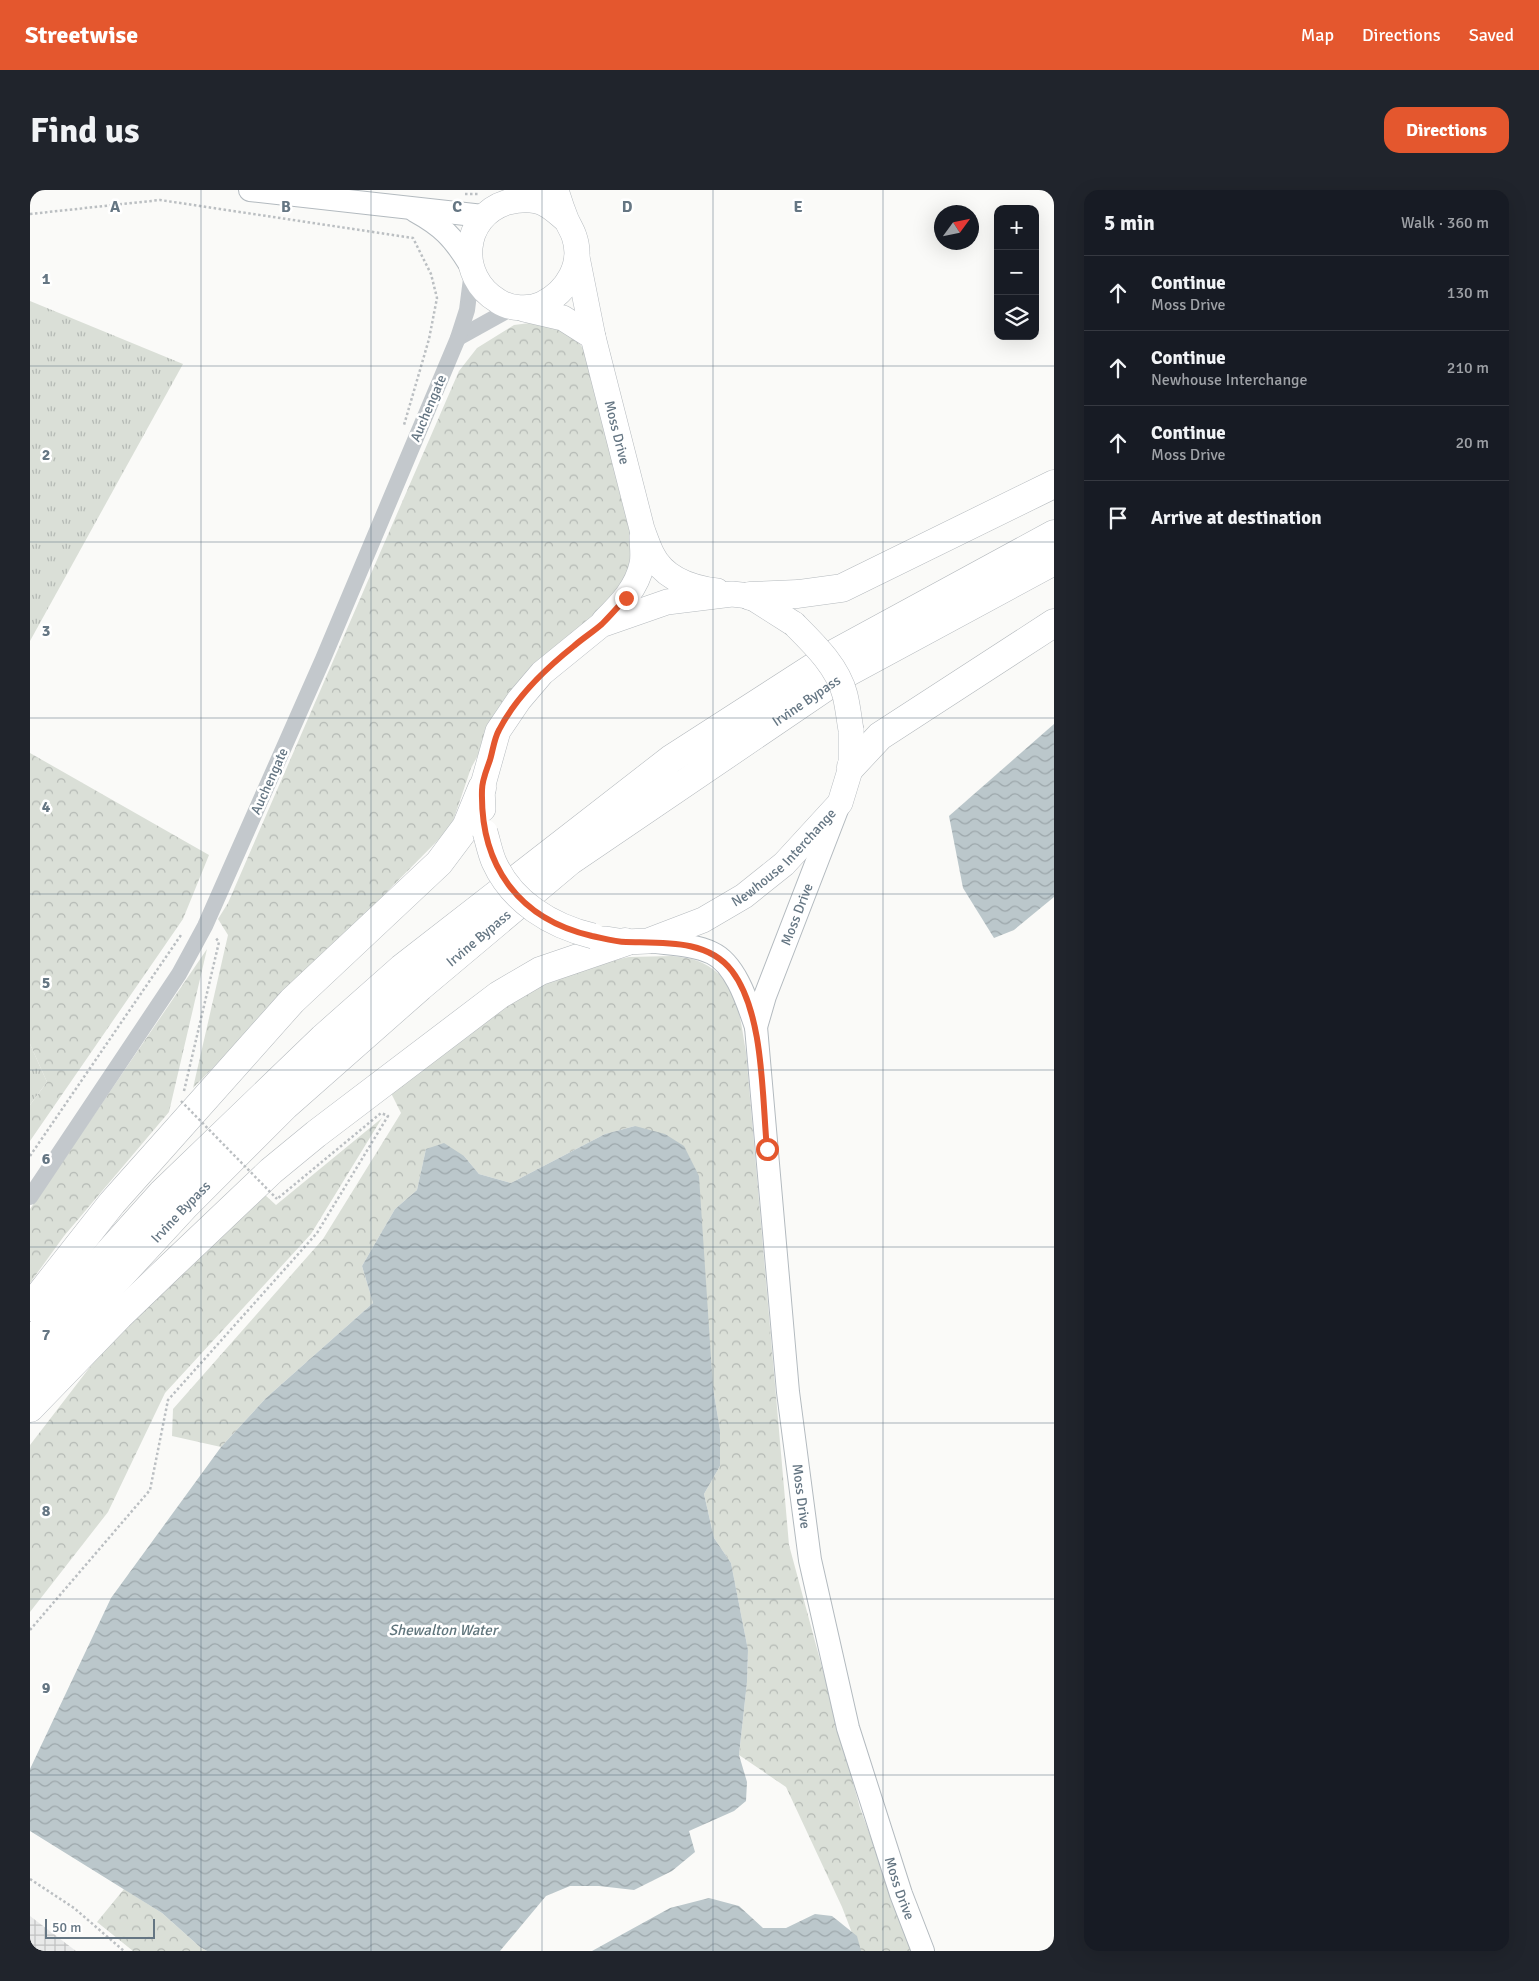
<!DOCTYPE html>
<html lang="en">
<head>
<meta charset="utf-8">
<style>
	:root { --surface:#171b24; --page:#20242c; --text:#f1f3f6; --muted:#9ea1a6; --line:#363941; --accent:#e4572e }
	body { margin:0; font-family:Signika,sans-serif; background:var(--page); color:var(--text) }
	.controls { position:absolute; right:15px; top:15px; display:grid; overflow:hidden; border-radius:10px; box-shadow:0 5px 20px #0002 }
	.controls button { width:45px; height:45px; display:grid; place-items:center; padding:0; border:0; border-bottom:1px solid var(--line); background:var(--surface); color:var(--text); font:25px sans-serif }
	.compass { position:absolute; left:904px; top:15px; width:45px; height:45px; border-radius:50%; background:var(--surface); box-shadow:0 5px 20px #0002; rotate:57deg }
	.scale { position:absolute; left:15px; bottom:12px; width:110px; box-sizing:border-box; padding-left:5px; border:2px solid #657683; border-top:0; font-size:14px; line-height:18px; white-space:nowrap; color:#657683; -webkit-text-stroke:4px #fff; paint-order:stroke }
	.stop { position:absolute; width:15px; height:15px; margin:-11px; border:4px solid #e4572e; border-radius:50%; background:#fff }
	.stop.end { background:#e4572e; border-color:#fff; box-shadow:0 1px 5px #0008 }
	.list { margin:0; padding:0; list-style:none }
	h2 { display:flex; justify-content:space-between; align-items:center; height:65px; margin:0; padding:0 20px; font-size:21px }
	h2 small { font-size:16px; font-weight:400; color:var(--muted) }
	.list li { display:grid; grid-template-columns:32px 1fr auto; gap:15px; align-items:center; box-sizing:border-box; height:75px; padding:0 20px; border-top:1px solid var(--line) }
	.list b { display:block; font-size:19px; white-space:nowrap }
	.list p { margin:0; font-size:16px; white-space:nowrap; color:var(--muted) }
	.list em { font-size:16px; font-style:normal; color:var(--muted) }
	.icon { flex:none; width:28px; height:28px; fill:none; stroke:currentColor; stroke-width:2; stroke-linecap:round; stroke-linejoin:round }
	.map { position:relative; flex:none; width:1024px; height:1761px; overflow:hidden; border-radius:15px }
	header { display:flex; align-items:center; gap:30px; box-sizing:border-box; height:70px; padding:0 25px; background:var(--accent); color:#fff }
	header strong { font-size:24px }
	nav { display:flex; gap:28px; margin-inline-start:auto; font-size:18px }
	.intro { display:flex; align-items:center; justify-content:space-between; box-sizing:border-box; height:120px; padding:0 30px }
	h1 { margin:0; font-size:35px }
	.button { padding:12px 22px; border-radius:15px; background:var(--accent); color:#fff; font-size:18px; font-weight:700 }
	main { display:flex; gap:30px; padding:0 30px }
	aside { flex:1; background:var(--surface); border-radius:15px; box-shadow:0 5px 20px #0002 }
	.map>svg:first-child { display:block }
</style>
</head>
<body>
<header>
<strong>Streetwise</strong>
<nav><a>Map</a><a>Directions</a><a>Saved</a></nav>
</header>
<div class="intro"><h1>Find us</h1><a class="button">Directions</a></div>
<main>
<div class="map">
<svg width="1024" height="1761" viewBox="0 0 1024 1761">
	<defs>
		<pattern id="industrial-grid" width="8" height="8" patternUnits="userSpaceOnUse" patternTransform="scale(1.25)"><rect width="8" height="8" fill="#e8e9e9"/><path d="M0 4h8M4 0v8" fill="none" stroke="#c0c1c2"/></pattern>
		<pattern id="grass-tufts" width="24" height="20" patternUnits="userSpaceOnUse" patternTransform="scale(1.25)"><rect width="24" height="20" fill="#dadfd7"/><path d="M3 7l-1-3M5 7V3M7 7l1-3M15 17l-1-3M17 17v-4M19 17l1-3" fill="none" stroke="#b4b9b4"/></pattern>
		<pattern id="forest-crowns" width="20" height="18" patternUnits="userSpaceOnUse" patternTransform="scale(1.25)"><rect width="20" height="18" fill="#dadfd7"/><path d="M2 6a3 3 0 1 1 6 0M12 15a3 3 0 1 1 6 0" fill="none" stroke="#b4b9b4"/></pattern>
		<pattern id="water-waves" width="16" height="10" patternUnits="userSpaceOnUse" patternTransform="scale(1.25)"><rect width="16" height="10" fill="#bbc7cb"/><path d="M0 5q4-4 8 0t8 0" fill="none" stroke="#9ca6aa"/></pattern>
	</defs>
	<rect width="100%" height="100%" fill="#fafaf8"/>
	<polygon fill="url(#industrial-grid)" points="0,1726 46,1761 0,1761"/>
	<g fill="url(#grass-tufts)">
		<polygon points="0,111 153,174 0,451"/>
		<polygon points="0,854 17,892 0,915"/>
	</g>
	<g fill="url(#forest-crowns)">
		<polygon points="508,132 542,144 559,166 602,343 600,378 589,405 485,499 441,578 421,637 163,898 198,745 188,729 198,713 429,181 447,158 484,135"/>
		<polygon points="0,563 179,665 153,729 0,951 0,915 17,892 0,854"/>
		<polygon points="177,759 139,922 34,1046 0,1093 0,1019"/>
		<path d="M 642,766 C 650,767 660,768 668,771 C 709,788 709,824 716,862 L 759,1355 L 830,1618 L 883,1761 L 829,1761 L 812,1717 L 756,1597 L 709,1565 L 717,1492 L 718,1460 L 701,1373 L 684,1348 L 674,1304 L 690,1276 L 690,1240 L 683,1198 L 605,936 L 575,944 L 481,993 L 449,984 L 434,966 L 396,959 L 387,1000 L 365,1019 L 332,1076 L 343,1113 L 236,1208 L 191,1257 L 142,1246 L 143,1219 L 293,1049 L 371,923 L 361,903 L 477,807 L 527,783 L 599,767 Z"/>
		<polygon points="352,928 281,1044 135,1203 78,1322 0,1422 0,1255 70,1164 234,1004 246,1015"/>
		<polygon points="94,1699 132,1723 170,1757 177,1761 103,1761 67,1732"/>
	</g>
	<g fill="url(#water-waves)">
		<polygon points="1024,534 1024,707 984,740 964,748 933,698 919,626"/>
		<polygon points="605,936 635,944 654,956 669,986 683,1198 690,1240 690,1276 674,1304 684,1348 701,1373 718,1460 717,1492 709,1565 717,1592 716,1611 704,1621 659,1641 665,1662 642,1681 604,1700 569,1696 540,1696 516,1706 470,1761 177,1761 170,1757 132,1723 0,1641 0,1579 81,1408 191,1257 236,1208 343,1113 332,1076 365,1019 387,1000 396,959 414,953 434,966 449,984 481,993 575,944"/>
		<polygon points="679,1708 709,1716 733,1738 756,1738 785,1724 802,1726 827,1746 831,1761 562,1761 640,1718"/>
	</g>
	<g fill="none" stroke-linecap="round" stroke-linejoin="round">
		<defs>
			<g id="secondary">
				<polyline points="220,0 453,26"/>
				<path d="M 385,21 C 412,36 423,47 439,73"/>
				<path id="s1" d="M 618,751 C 638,754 663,754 682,763 C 706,774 718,814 726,837 L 758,1202 L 780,1370 L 818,1538 L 871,1704 L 893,1761"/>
				<path id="s2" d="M 726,837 L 735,806 L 808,617"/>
			</g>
			<g id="primary">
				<path d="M 526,0 C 529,10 532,19 536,29 C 538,34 542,40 544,46 C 554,74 537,102 512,114 C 499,120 480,119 468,111 C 427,87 431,26 478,12 C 491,9 504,8 515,14 C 523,18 530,25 536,30"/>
				<path id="s3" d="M 547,67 L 563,147 L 612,339 C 615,347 618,356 622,364 C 634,389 663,398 687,401"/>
				<polyline points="494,119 533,128 563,147"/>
				<path d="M 574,431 C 591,414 607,398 612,374 C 614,365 612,355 612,347"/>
				<polyline points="453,619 452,598 468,541 489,510 512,483 571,435 637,412 702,404 720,406 764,434"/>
				<path id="s4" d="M 576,749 L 595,752 L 618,751 L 673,730 L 714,706 L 754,674 L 810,613 L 821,577 L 821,540"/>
			</g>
			<g id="highway">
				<polyline points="720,406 768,404 812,398 1024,294"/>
				<polyline points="821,577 850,546 1024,433"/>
				<polyline points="0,1117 82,1013 262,811 409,673 436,637 452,598"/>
				<polyline points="0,1154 62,1081 132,1003 293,848 372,778 641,569 807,462 1024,344"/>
				<path id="s5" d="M 0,1189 L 58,1121 L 156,1015 L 255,916 L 390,797 L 540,671 L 815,484 L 1024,371"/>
				<polyline points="0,1218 89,1126 141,1076 241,981 286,944 469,805 510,781 595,752"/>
			</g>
		</defs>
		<use href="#secondary" stroke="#b3babf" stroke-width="24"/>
		<use href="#primary" stroke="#b5babe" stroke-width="26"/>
		<use href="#highway" stroke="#b4b9bd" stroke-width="29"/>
		<g stroke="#bbbfc2" stroke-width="2.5" stroke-dasharray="2.5 2.5" stroke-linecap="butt">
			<polyline points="435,4 449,4"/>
			<polyline points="0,24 130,10 383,48 401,84 407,108 399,149 374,235"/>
			<polyline points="154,901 189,752 185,747"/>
			<polyline points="0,966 151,745"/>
			<polyline points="0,1440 120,1300 138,1210 287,1043 358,926 351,923 247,1009"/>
			<polyline points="0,1689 44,1718 94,1761"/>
		</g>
		<g stroke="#c3c8cc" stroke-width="16">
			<polyline points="428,148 484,117"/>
			<polyline points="0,1007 149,784 175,736 293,469 428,148 437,120 442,81"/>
		</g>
		<use href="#secondary" stroke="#fff" stroke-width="22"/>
		<use href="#primary" stroke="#fff" stroke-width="25"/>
		<use href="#highway" stroke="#fff" stroke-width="28"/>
		<defs>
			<g id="primary-bridge">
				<path d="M 764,434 C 784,454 808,477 815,505 C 818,517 819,529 821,540"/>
				<path d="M 455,642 C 458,652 460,663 464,672 C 482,712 521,736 563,746"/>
			</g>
		</defs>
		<use href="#primary-bridge" stroke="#b5babe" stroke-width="26" stroke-linecap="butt"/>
		<polyline stroke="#bbbfc2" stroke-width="2.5" stroke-dasharray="2.5 2.5" stroke-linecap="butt" points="151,911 247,1009"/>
		<use href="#primary-bridge" stroke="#fff" stroke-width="25"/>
	</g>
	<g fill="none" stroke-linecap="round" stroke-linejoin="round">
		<path stroke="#e4572e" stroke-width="6" d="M 596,408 C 588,417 580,426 572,434 C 563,442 553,448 544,456 C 515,479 486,507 469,540 C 464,549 463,560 460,570 C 457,579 452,590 452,600 C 450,675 488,729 562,746 C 572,748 585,752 596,752 C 632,753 678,749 702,781 C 734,823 732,907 737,959"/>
	</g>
	<path fill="none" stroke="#657683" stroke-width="1" stroke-opacity="0.55" d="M 171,0 L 171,1761M 341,0 L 341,1761M 512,0 L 512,1761M 683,0 L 683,1761M 853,0 L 853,1761M 0,176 L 1024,176M 0,352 L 1024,352M 0,528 L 1024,528M 0,704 L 1024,704M 0,880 L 1024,880M 0,1057 L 1024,1057M 0,1233 L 1024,1233M 0,1409 L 1024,1409M 0,1585 L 1024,1585"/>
	<g text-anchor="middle" stroke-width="5" stroke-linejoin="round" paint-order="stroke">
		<g font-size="14" fill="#657683" stroke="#fff">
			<text transform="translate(398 218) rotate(-67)" y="5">Auchengate</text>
			<text dy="5" stroke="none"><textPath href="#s3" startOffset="180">Moss Drive</textPath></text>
			<text dy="5" stroke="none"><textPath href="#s5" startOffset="1035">Irvine Bypass</textPath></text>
			<text transform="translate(239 591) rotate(-66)" y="5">Auchengate</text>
			<text dy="5" stroke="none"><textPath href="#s4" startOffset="204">Newhouse Interchange</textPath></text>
			<text dy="5" stroke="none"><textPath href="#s2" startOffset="120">Moss Drive</textPath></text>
			<text dy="5" stroke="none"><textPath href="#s5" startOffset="630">Irvine Bypass</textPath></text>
			<text dy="5" stroke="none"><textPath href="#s5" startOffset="225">Irvine Bypass</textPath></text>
			<text dy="5" stroke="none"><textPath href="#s1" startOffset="625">Moss Drive</textPath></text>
			<text dy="5" stroke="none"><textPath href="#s1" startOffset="1030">Moss Drive</textPath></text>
		</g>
		<g font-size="15" font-style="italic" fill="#60757c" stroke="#fff">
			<text x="413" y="1445">Shewalton Water</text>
		</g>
	</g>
	<g font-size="16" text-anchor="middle" font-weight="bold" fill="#657683" stroke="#fff" stroke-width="5" stroke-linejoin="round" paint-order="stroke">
		<text x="85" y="22">A</text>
		<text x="256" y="22">B</text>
		<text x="427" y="22">C</text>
		<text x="597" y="22">D</text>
		<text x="768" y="22">E</text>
		<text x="16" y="94">1</text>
		<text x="16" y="270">2</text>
		<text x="16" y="446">3</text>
		<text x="16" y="622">4</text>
		<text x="16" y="798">5</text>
		<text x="16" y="974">6</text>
		<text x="16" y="1150">7</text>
		<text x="16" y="1326">8</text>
		<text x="16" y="1503">9</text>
	</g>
</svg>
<div class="controls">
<button>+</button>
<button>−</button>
<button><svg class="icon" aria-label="layers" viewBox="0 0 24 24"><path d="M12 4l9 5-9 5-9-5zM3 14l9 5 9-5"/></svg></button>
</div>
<svg class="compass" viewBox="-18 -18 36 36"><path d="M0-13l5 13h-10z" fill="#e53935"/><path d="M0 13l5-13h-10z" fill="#9ea1a6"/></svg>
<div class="scale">50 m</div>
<div class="stop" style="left:737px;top:959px"></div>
<div class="stop end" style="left:596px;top:408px"></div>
</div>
<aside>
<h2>5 min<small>Walk · 360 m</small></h2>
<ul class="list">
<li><svg class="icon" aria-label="ahead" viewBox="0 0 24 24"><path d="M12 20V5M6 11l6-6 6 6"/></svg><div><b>Continue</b><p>Moss Drive</p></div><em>130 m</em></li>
<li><svg class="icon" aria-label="ahead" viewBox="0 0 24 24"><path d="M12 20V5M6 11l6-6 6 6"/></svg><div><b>Continue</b><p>Newhouse Interchange</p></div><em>210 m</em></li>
<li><svg class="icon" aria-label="ahead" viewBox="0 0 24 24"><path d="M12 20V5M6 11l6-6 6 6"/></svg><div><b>Continue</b><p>Moss Drive</p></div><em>20 m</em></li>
<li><svg class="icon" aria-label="arrive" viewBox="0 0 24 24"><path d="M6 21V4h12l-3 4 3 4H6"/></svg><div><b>Arrive at destination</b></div></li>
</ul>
</aside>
</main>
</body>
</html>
